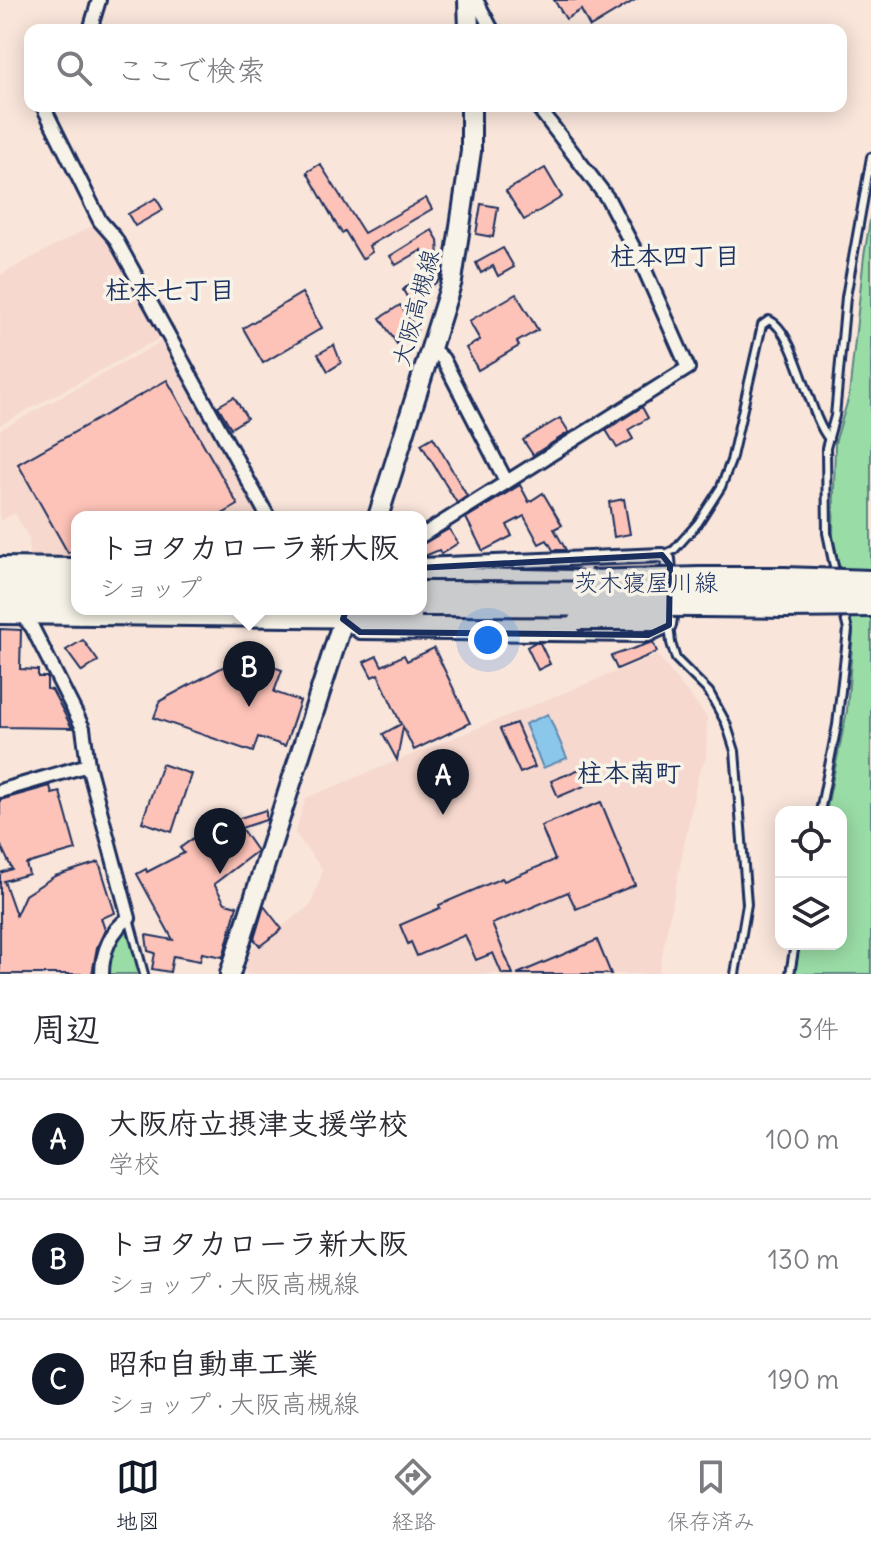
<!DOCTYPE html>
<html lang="ja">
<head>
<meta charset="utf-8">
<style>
	:root { --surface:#fff; --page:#f2f2f3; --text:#2b2b33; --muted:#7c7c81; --line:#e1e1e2; --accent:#111827 }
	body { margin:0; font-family:Delius,"Klee One",sans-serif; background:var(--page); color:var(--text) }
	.controls { position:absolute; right:24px; bottom:24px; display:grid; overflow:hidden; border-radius:16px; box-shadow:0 4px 20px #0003 }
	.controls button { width:72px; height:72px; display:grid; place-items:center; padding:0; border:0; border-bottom:2px solid var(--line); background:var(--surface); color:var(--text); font:40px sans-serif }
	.you { position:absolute; left:488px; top:640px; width:28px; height:28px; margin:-20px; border:6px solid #fff; border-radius:50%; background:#1a73e8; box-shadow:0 0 0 12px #1a73e833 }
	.badge { display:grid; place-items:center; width:52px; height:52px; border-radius:50%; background:var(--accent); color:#fff; font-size:26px; font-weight:700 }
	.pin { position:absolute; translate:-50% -66px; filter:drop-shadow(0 2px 4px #0008) }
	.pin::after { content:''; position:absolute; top:42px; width:28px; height:24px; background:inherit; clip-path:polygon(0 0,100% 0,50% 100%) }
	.popup { position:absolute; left:71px; top:511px; width:356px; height:104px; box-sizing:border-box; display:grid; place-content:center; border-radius:16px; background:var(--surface); filter:drop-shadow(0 2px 6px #0005); font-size:26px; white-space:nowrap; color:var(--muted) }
	.popup b { font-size:30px; color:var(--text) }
	.popup::after { content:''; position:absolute; left:50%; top:100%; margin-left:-16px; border:16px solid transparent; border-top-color:var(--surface) }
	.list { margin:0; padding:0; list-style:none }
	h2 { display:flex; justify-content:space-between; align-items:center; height:104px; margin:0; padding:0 32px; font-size:34px }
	h2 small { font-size:26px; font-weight:400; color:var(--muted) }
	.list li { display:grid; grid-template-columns:52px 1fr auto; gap:24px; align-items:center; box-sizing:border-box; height:120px; padding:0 32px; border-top:2px solid var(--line) }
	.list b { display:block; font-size:30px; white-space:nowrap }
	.list p { margin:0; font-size:26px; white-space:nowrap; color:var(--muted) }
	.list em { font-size:26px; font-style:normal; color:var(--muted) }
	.icon { flex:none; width:44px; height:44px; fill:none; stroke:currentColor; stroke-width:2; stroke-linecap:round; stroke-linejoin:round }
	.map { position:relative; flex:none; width:871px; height:974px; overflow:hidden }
	.search { position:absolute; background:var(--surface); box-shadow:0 4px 20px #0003; left:24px; right:24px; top:24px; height:88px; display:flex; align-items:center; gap:20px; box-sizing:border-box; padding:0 28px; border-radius:16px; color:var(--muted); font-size:30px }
	.sheet { height:464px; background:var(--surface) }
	nav { display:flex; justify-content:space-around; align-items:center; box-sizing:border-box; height:112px; border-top:2px solid var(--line); background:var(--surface); font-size:22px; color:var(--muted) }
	nav a { display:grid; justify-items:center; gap:4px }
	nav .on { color:var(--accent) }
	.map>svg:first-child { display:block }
</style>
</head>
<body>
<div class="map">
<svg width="871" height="974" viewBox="0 0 871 974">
	<rect width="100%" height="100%" fill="#f9e5da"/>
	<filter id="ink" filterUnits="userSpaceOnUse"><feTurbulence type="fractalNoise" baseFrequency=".0125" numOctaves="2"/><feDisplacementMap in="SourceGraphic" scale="16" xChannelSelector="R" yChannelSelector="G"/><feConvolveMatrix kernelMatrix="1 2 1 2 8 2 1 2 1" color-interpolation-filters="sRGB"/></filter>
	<g filter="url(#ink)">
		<g fill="#f6d8ce">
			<polygon points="94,225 109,239 160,338 0,425 0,275"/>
			<polygon points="163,341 259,511 248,517 77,517 77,557 29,556 29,539 15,513 0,521 0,430"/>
			<polygon points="657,655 707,717 706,758 698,776 658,974 245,974 247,952 311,905 323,870 295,833 306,798"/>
		</g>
		<g fill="#9adca6" stroke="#5a8682" stroke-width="2">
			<polygon points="871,215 871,974 793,974 799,944 841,944 841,812 826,812 847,711 853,633 833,536 835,443 849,396 864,256"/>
			<polygon points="122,929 127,930 133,937 141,974 105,974 113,944"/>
		</g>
		<polygon fill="#8bc7ea" stroke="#5e8ab2" stroke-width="2" points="548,714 567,758 543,768 525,724"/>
		<g fill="#fec3b8" stroke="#1b2f5e" stroke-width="2">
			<polygon points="554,0 635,0 590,27 581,10 566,19"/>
			<polygon points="320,164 364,233 426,198 432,209 369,246 372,252 362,259 345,231 342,233 335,222 307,172"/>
			<polygon points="545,168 562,197 524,220 506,191"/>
			<polygon points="156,198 163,210 135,226 128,214"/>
			<polygon points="481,204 498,207 493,237 476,234"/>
			<polygon points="432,230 438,240 440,279 411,304 403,290 424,271 422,250 396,265 390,256"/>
			<polygon points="503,248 514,267 498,276 493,266 481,273 476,263"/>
			<polygon points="302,293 322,328 263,363 243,328"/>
			<polygon points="516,294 538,330 517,342 519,346 478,370 466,348 480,340 469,321"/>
			<polygon points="400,305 417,330 397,344 380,318"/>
			<polygon points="334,345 341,363 328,371 318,354"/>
			<polygon points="167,380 238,505 217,517 77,517 77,548 68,553 18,464"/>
			<polygon points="234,397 247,418 231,428 218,406"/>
			<polygon points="642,407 648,418 628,430 633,439 617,448 606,430"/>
			<polygon points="560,418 569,432 533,455 523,440"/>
			<polygon points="433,437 467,496 457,503 421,444"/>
			<polygon points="520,485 529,502 543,493 562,525 554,529 566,550 553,550 547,540 539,544 524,516 507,525 512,536 483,551 466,518"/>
			<polygon points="624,499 630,534 614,537 609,502"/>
			<polygon points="449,529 458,543 441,554 439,550 425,556 421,545"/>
			<polygon points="0,629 21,630 20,669 38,670 38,677 47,677 47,689 52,690 72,728 0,727"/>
			<polygon points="83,640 98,661 82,672 66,650"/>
			<polygon points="653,642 657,652 617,669 611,656"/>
			<polygon points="534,643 540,643 550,664 538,670 527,647"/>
			<polygon points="434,648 470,723 414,750 403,727 397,760 383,734 401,724 378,674 372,677 364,662 377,656 382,666 404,655 407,661"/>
			<polygon points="243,656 282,670 274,692 300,701 285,746 258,737 253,752 154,718 160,701"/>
			<polygon points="516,723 535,767 520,773 500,729"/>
			<polygon points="162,764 191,774 172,832 142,822"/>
			<polygon points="582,768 589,784 558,797 551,781"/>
			<polygon points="50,786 52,794 60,792 76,850 26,864 29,874 4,881 16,915 25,895 55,876 99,862 115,913 101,918 105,930 97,947 92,974 0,974 0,873 12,869 0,844 0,800"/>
			<polygon points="601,802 635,885 576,909 568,892 492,924 513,974 502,974 493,953 476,960 465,935 417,956 411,942 408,944 400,925 440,908 439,905 502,878 504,881 555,860 541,826"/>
			<polygon points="266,810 266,820 241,828 257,851 214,884 225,903 237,906 223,957 202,953 200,961 173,956 170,972 152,969 155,953 148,951 146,935 173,940 137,874 146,869 147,872 184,853 180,848 218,820 233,820"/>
			<polygon points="264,906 282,929 260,946 254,939"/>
			<polygon points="597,940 611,974 517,974"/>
		</g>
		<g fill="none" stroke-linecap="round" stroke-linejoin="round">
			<defs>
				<g id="lane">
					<path d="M 665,554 L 674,550 L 698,523 L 721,487 L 731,461 L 762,325 L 769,320 C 796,331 808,415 829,439"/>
					<polyline points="836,576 827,533 826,448 835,416 846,297 871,157"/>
					<polyline points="669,625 671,643 676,659 709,692 726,723 735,751 747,904 735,974"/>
					<polyline points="820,812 837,725 848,630 843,610"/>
					<polyline points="129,918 144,974"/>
					<polyline points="790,974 795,944"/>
				</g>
				<g id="street">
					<polyline points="476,0 492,30"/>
					<polyline points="90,30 99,0"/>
					<polyline points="43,106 100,221 115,238 268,517"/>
					<polyline points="431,348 443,359 506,481"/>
					<polyline points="421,536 688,368 643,266 608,199 537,106"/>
					<polyline points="421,565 662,555 668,559 670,583"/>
					<path d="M 21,615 L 32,627 L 83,728 L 88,765 L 129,918 C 111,930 102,952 102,974"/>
					<polyline points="343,619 360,632 648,635 669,625 670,617"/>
					<polyline points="0,791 88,765"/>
				</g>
				<g id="primary">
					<polyline points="468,0 469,30"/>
					<polyline points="378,517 452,281 471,151 471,106"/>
					<polyline points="0,567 77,568"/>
					<polyline points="421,577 575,580"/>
					<polyline points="700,577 784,577"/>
					<polyline points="0,583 77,585"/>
					<polyline points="702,592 785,592"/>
					<polyline points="0,598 77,600"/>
					<polyline points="702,607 785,608"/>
					<polyline points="0,614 578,620"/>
					<polyline points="230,974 346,611"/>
				</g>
			</defs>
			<use href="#lane" stroke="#1b2f5e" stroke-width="12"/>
			<use href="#street" stroke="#1b2f5e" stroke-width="18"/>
			<use href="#primary" stroke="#1b2f5e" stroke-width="24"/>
			<use href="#lane" stroke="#f7f3e8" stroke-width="6"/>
			<use href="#street" stroke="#f7f3e8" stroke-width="12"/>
			<use href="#primary" stroke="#f7f3e8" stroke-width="18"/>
			<defs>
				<g id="primary-bridge">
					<polyline points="784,577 871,580"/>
					<polyline points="590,580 700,577"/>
					<polyline points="421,591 702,592"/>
					<polyline points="785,592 871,592"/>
					<polyline points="421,606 702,607"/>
					<polyline points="785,608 871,607"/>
					<polyline points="578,620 664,620"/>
				</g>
			</defs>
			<use href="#primary-bridge" stroke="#1b2f5e" stroke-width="24" stroke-linecap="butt"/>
			<use href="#primary-bridge" stroke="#f7f3e8" stroke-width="18"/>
		</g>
	</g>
	<path fill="#1b2f5e" fill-opacity="0.2" stroke="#1b2f5e" stroke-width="6" stroke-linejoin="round" d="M 662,555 L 670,565 L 669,625 L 648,635 L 360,632 L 343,619 L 361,571 Z"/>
	<g text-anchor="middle" stroke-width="7" stroke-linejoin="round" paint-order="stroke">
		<g font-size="24" fill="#1b2f5e" stroke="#f7f3e8">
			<text transform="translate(416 308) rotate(-75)" y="8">大阪高槻線</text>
			<text x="646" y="591">茨木寝屋川線</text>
		</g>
		<g font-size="26" font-weight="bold" fill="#1b2f5e" stroke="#f7f3e8">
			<text x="675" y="265">柱本四丁目</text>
			<text x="170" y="299">柱本七丁目</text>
			<text x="629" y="782">柱本南町</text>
		</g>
	</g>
</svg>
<div class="controls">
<button><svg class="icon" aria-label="locate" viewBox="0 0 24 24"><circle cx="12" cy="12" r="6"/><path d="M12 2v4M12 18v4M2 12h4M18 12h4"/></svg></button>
<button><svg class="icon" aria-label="layers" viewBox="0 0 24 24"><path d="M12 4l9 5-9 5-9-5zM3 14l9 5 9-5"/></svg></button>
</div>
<div class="you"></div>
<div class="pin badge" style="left:443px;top:815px">A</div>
<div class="pin badge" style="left:249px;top:707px">B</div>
<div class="popup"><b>トヨタカローラ新大阪</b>ショップ</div>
<div class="pin badge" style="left:220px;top:874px">C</div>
<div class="search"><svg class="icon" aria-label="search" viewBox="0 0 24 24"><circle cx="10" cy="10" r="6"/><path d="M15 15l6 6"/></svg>ここで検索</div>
</div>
<section class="sheet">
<h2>周辺<small>3件</small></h2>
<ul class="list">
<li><span class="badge">A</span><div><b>大阪府立摂津支援学校</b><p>学校</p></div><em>100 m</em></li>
<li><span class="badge">B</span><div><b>トヨタカローラ新大阪</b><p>ショップ · 大阪高槻線</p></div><em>130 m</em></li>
<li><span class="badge">C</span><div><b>昭和自動車工業</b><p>ショップ · 大阪高槻線</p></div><em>190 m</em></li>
</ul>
</section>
<nav>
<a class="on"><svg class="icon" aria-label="map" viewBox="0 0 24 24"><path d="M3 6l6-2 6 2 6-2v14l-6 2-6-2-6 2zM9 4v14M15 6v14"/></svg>地図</a>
<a><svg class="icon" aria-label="directions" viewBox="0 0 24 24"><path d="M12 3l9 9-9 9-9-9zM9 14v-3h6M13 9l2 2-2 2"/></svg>経路</a>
<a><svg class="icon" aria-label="saved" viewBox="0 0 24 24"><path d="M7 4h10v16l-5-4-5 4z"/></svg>保存済み</a>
</nav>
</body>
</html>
